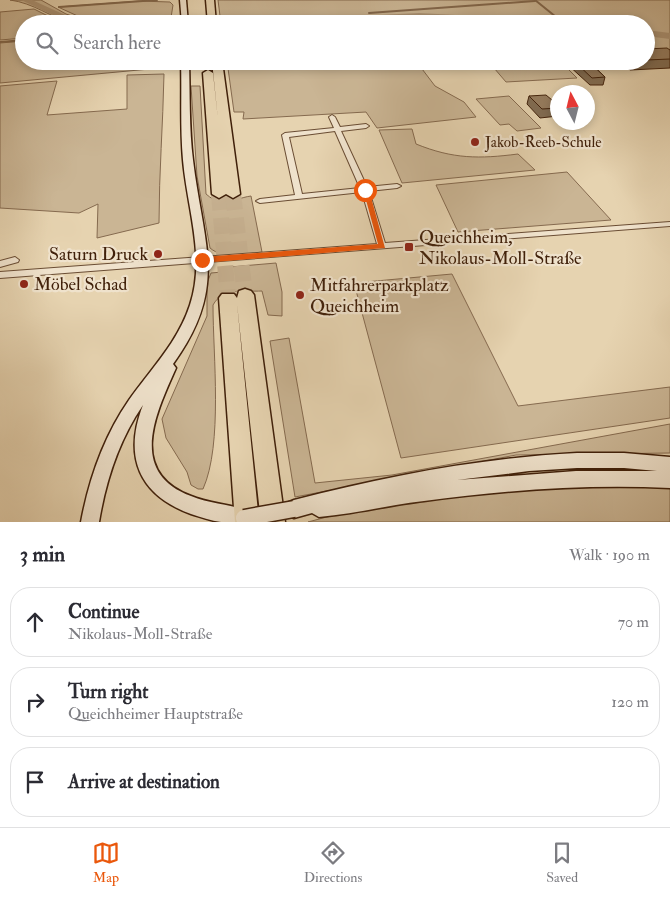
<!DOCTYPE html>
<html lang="en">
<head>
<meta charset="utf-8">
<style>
	:root { --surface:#fff; --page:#f2f2f3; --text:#2b2b33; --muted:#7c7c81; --line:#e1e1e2; --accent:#ea580c }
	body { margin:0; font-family:"IM FELL Double Pica",serif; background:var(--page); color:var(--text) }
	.compass { position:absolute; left:550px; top:85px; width:45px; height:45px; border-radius:50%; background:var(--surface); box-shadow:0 2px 8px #0003; rotate:353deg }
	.stop { position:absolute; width:15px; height:15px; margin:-11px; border:4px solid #ea580c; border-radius:50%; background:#fff }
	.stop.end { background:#ea580c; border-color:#fff; box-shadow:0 1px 5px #0008 }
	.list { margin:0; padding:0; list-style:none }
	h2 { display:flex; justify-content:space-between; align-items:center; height:65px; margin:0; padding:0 20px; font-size:21px }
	h2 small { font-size:16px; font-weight:400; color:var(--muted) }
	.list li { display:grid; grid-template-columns:32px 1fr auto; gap:15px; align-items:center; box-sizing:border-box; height:70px; margin:0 10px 10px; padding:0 10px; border:1px solid var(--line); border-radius:20px }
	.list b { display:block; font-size:19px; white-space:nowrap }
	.list p { margin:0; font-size:16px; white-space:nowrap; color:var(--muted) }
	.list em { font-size:16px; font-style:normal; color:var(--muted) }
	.icon { flex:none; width:28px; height:28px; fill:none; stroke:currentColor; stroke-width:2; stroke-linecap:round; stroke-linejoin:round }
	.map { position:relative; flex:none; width:670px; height:522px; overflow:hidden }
	.search { position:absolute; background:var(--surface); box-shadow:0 2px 8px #0003; left:15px; right:15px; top:15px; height:55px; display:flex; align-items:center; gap:12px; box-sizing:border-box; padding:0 18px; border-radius:28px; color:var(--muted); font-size:19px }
	.sheet { height:305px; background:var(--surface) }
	nav { display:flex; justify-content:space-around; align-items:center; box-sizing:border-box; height:70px; border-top:1px solid var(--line); background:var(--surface); font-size:14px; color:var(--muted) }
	nav a { display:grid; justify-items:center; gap:2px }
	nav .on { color:var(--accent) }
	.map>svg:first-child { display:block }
</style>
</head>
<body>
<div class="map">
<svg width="670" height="522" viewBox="0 0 670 522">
	<rect width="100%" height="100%" fill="#e6d3b0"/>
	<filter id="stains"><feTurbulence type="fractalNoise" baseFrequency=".004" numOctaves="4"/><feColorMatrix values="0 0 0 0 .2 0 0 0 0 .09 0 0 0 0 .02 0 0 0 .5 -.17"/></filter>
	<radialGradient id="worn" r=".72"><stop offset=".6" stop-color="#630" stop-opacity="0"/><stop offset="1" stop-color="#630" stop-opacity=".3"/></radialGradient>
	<g fill="#cab594" stroke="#856a4f">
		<path d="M 10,0 L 41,0 L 66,14 L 93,23 L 58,7 L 139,1 L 170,2 L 173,5 L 170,24 L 72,24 C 51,17 33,3 10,0 Z"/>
		<polygon points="218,0 670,0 670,52 646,46 646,24 221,24"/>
		<polygon points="34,9 64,24 24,24 24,38 0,40 0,12"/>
		<polygon points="24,41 24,61 171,61 171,67 0,83 0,43"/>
		<polygon points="227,61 416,61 435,86 464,102 476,117 377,128 366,112 243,119 244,112 234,112"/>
		<polygon points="488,61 560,61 577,78 506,82"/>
		<path d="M 164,74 C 163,124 159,173 159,223 L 97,238 L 98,204 L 79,213 L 0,208 L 0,86 L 57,81 L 47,115 L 127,109 L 127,75 Z"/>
		<path d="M 191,86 L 200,86 L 206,194 C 226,211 230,199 251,196 L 262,252 C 245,254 224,260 210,248 L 197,176 Z"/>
		<polygon points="509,96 541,128 517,131 509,124 500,125 476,99"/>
		<path d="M 412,129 L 416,144 C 453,159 479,159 518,154 L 535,170 L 402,183 L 379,130 Z"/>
		<polygon points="567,172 611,220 458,232 436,185"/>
		<path d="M 276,263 L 282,292 L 282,316 L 268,315 L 262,291 C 243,292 223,287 213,305 C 213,356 223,444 203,489 L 198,489 L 191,485 L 187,472 L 166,438 L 162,419 L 207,316 L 207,283 L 211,273 L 222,272 L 230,267 Z"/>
		<polygon points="452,274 518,406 670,387 670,418 401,458 354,283"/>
		<polygon points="289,338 315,483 392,475 670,424 670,453 516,455 295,497 270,341"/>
		<path d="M 602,485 L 670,487 L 670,522 L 308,522 C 403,495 503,492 602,485 Z"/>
	</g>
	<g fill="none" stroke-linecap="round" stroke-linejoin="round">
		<g stroke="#82674c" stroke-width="2">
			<polyline points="535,0 561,21"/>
			<polyline points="59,7 157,0"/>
			<polyline points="369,13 535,1"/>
			<polyline points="0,42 24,40"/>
		</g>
		<g fill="#ae9678" fill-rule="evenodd">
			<polygon points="21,0 32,0 85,24 72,24"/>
			<polygon points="419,13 563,21 568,24 508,24 419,19 320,24 253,24 258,21"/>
			<polygon points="646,30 670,33 670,39 646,36"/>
		</g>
		<g stroke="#c5af8f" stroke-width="16" stroke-dasharray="16 8" stroke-linecap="butt">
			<polyline points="219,194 228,298"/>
			<polyline points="233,194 245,295"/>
		</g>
		<defs>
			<g id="street">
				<path d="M 332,115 L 335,117 L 340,127 L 366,124 L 369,126 L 366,128 L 341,131 L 367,187 L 397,184 L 401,186 L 397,188 L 369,191 L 385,243 L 670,222 L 670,226 L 0,278 L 0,272 L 377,244 L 362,192 L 260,203 L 256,201 L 260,199 L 295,195 L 282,135 L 285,133 L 334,128 L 329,117 ZM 335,131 L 360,188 L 302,194 L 289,137 Z"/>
				<polygon points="15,257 19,260 18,262 0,267 0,261"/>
			</g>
			<g id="secondary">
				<polygon points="180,0 186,0 188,24 182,24"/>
				<path d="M 181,61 L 189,61 C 190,94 189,128 193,160 C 203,244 229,287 173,364 L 176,368 C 156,413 127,472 191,496 C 210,504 231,504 251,512 L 253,518 L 252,522 C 242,522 231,522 221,522 C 211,521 201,517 191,514 C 139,495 123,457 143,405 C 119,440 106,480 99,522 L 81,522 C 89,479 104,436 129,400 C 151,369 178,342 190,305 C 206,257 187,208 183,160 C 180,127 182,94 181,61 Z"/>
				<path d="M 577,453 L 624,453 L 670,457 L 670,488 C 587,484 506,490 424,501 C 389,505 354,514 319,517 L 312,513 L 294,518 L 287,515 L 285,509 L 287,503 L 294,500 C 387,476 480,458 577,453 ZM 577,468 L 624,468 L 657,471 L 576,471 L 457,480 L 529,471 Z"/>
			</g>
			<g id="highway">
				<polygon points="206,0 214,0 216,24 208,24"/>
				<polygon points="212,61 222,61 240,194 233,198 226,194 219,198 212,194 203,73 208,70 213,73 218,120"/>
				<polygon points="245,289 251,291 254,295 285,522 261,522 237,304 259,522 235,522 219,298 222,294 234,294 237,298 239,291"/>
			</g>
		</defs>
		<use href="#street" stroke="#6a4d34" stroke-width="2"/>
		<use href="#secondary" stroke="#40200a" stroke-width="3"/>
		<use href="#highway" stroke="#40200a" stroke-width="3"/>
		<use href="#street" fill="#efe2cc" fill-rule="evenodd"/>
		<use href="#secondary" fill="#efe2cc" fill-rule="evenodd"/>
		<use href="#highway" fill="#e6d3b0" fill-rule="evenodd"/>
		<defs>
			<polyline id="secondary-bridge" points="244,518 294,509"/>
		</defs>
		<use href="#secondary-bridge" stroke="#40200a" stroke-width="19" stroke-linecap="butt"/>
		<use href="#secondary-bridge" stroke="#efe2cc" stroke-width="16"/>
	</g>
	<g fill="#816c53" stroke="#40200a">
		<polygon points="646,49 670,50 670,68 630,70 619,61 646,61"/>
		<polygon points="568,61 588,61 605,77 603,85 590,85 567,64"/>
		<polygon points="529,96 558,105 558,116 540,118 527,104"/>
	</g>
	<g fill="#967d60" stroke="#40200a">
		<polygon points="667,48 670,50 670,59 646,60 646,49"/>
		<polygon points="574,61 588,61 605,77 592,78"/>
		<polygon points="546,95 558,105 558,108 542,109 529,96"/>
	</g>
	<polygon fill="#ea580c" points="363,189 369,190 385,248 202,263 198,260 202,257 378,244"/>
	<g fill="#8f2418" stroke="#efe2cc" stroke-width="2">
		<circle cx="475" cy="142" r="5"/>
		<rect x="404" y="242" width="10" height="10" rx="2.5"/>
		<circle cx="158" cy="254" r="5"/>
		<circle cx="24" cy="284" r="5"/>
		<circle cx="300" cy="295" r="5"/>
	</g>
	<g text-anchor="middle" stroke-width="4.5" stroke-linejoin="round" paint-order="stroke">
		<g font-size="15" fill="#40200a" stroke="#efe2cc" text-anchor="start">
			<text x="485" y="147">Jakob-Reeb-Schule</text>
		</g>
		<g font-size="18" fill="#40200a" stroke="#efe2cc" text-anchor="start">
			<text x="419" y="243">Queichheim,<tspan x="419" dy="21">Nikolaus-Moll-Straße</tspan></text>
			<text x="148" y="260" text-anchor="end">Saturn Druck</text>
			<text x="34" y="290">Möbel Schad</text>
			<text x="310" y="291">Mitfahrerparkplatz<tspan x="310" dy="21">Queichheim</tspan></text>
		</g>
	</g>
	<rect width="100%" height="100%" filter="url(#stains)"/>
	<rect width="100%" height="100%" fill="url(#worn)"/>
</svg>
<svg class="compass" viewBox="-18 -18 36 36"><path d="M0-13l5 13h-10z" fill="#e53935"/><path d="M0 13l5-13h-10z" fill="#7c7c81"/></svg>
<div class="stop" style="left:365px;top:190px"></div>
<div class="stop end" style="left:202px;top:260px"></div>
<div class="search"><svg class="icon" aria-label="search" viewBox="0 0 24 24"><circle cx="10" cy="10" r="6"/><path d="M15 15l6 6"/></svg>Search here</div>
</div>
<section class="sheet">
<h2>3 min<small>Walk · 190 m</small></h2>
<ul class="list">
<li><svg class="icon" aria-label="ahead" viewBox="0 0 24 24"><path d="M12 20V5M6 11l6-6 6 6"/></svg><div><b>Continue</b><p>Nikolaus-Moll-Straße</p></div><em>70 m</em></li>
<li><svg class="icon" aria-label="right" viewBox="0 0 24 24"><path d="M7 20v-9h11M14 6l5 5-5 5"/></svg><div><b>Turn right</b><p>Queichheimer Hauptstraße</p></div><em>120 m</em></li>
<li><svg class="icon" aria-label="arrive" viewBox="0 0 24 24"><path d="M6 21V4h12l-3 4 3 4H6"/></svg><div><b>Arrive at destination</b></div></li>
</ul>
</section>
<nav>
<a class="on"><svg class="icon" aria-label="map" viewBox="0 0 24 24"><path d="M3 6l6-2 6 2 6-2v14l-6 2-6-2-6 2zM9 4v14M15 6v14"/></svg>Map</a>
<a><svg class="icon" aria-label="directions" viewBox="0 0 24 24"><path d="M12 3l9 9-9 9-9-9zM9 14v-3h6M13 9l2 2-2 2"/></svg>Directions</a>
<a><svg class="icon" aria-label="saved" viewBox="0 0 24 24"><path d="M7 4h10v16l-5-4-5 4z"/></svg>Saved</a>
</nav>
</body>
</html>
